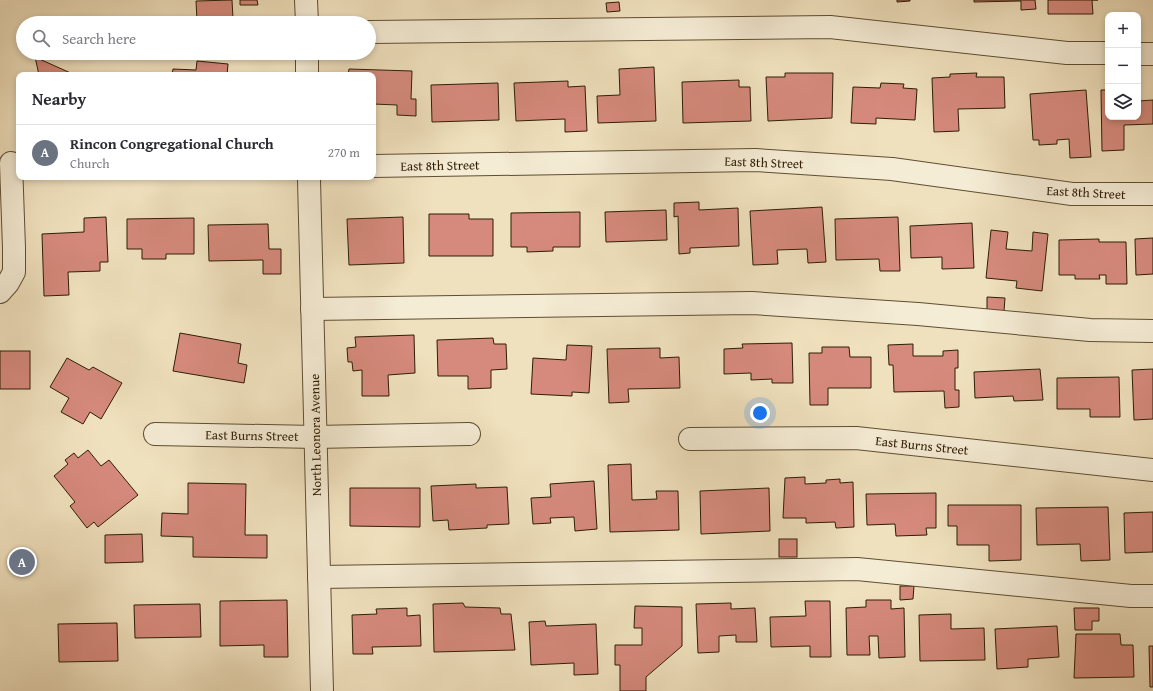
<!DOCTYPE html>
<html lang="en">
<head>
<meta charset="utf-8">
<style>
	:root { --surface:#fff; --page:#f2f2f3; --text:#2b2b33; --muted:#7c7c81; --line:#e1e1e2; --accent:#1a73e8 }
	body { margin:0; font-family:"Gentium Book Plus",serif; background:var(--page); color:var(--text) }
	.controls { position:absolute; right:12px; top:12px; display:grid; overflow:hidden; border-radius:8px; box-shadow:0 2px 6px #0003 }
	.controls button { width:36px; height:36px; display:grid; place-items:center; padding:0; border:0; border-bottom:1px solid var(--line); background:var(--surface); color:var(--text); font:20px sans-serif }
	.you { position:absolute; left:760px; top:413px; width:14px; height:14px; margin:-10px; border:3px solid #fff; border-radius:50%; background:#1a73e8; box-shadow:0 0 0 6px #1a73e833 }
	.badge { display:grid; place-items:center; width:26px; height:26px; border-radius:50%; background:var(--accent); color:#fff; font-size:13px; font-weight:700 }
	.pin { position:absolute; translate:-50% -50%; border:2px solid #fff; box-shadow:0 1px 4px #0006 }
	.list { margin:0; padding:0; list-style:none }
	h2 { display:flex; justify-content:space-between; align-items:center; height:52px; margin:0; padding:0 16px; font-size:17px }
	h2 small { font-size:13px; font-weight:400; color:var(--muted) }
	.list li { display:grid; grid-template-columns:26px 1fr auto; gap:12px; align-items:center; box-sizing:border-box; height:56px; padding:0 16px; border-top:1px solid var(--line) }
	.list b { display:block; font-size:15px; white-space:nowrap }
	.list p { margin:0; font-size:13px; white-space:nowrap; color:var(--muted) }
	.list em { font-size:13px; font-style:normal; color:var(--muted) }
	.icon { flex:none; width:22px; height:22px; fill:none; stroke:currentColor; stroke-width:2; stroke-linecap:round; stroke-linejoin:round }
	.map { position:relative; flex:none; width:1153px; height:691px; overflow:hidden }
	.search { position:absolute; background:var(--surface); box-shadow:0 2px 6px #0003; left:16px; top:16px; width:360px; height:44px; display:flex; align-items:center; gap:10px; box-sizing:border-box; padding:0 14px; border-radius:22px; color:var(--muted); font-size:15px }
	.panel { position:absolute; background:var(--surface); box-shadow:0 2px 6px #0003; left:16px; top:72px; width:360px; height:108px; border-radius:8px }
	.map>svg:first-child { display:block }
</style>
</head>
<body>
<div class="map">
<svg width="1153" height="691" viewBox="0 0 1153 691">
	<rect width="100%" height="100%" fill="#f0e1be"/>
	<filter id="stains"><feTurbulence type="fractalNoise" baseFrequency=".005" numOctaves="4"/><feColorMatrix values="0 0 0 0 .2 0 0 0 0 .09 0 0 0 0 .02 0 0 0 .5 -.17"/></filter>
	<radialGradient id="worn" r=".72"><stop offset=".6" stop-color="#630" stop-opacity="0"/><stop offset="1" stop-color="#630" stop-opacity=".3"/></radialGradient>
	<g fill="#d68a7d" stroke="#2e1d04">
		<polygon points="232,0 233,19 197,20 196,1"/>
		<polygon points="240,0 257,0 258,5 240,5"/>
		<polygon points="897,0 910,0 910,1 897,2"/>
		<polygon points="974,0 1035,0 1036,9 1021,10 1021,1 974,2"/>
		<polygon points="1048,0 1098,0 1092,0 1093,14 1048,14"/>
		<polygon points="619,2 620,11 607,12 606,3"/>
		<polygon points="35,57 75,75 39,75"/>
		<polygon points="197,61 228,64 227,75 172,75 173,69 196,70"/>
		<polygon points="654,67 656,121 598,123 597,96 620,95 619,69"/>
		<polygon points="349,69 412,71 411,99 416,99 416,116 397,115 397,105 373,104 373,75 348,75"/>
		<polygon points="785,73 833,73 832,118 768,121 766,77 785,77"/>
		<polygon points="977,73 976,77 1004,77 1005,108 958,109 959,131 934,132 932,78 950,77 950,74"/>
		<polygon points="739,80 739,87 750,87 751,121 683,123 682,82"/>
		<polygon points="568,81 568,87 585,86 587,131 565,132 565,119 516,121 514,83"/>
		<polygon points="498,83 499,120 432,122 431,85"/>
		<polygon points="881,83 904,84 903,88 917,89 915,120 876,118 876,124 851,123 853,87 880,88"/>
		<polygon points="1138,89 1139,101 1153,100 1153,124 1124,125 1124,150 1102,151 1101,90 1108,90 1108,117 1138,117"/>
		<polygon points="1086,90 1091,157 1070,158 1069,139 1057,140 1057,144 1039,145 1039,140 1033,140 1030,94"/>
		<polygon points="699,202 699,210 738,208 739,246 690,248 690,253 679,254 678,216 674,217 674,203"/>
		<polygon points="822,207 826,262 808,263 807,249 777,250 778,264 753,265 750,211"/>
		<polygon points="666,210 667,240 606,242 605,212"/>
		<polygon points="580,212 580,247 553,247 553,251 527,252 527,247 511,247 511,213"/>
		<polygon points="429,214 469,214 469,219 493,219 493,256 429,256"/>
		<polygon points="106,217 108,262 100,262 100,271 68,272 69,295 44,296 42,234 84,232 84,218"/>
		<polygon points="403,217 404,263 349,265 347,219"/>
		<polygon points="898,217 900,271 880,271 879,259 836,260 835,219"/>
		<polygon points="194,218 194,254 166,254 166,259 142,259 142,249 127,249 127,219"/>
		<polygon points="972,223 974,268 942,269 942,257 911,258 910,226"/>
		<polygon points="268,224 269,249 281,249 281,274 263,274 263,260 209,261 208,225"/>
		<polygon points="991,230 1008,232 1006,249 1032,251 1033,232 1048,234 1042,291 1016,288 1017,281 986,278"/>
		<polygon points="1153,238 1153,274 1136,275 1135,239"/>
		<polygon points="1099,239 1099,242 1126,242 1127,284 1106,284 1106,275 1099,275 1100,279 1075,279 1075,275 1059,275 1059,240"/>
		<polygon points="987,297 1005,298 1004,311 987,311"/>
		<polygon points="180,333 241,344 238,363 247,365 244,383 173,371"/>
		<polygon points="414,335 415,373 388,375 389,396 362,396 362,370 353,371 352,362 348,362 347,348 356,347 355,337"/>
		<polygon points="493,338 494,344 506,344 507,369 491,370 491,388 468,389 468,376 438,376 437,340"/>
		<polygon points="792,343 793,383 772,383 772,379 751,380 751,373 724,374 724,349 743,348 742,344"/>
		<polygon points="913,344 913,356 943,356 943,351 958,350 958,368 955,368 955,390 959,390 959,407 945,408 944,391 894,392 893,365 889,365 888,345"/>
		<polygon points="567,345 592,346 589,393 572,392 572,396 531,394 533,358 566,360"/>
		<polygon points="822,347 849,347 850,357 871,357 871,388 828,388 828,405 810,405 809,353 822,353"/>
		<polygon points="660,348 660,358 679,357 680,388 628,389 629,402 609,403 607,349"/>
		<rect x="0" y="351" width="30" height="38"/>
		<polygon points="67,358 89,370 93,367 122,383 101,419 90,412 83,424 61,412 69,398 50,387"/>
		<polygon points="1040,369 1043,400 1014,401 1013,396 975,398 974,372"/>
		<polygon points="1153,369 1153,419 1134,420 1132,370"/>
		<polygon points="1119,377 1120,417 1090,417 1090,409 1057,409 1057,378"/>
		<polygon points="88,450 101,466 109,460 138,495 98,527 94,522 87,528 70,506 75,502 54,476 68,464 65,460 74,453 78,458"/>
		<polygon points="631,464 632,500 657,499 656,491 678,491 679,530 610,532 608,465"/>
		<polygon points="805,477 805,484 826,483 826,480 840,479 840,483 853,482 854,527 836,528 835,522 806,523 806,518 783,518 785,478"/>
		<polygon points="594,481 597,529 575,531 574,517 550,518 551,523 533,524 531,498 551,497 550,484"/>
		<polygon points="188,483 246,484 245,535 267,535 267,558 193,557 193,537 161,536 162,513 188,514"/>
		<polygon points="476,484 476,488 507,487 509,524 487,525 487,528 449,530 448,520 433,521 431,486"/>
		<polygon points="350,488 420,488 420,527 350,526"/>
		<polygon points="769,488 770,531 701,534 700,491"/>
		<polygon points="936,493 936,528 926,528 927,535 896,536 895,524 867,525 866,494"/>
		<polygon points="948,505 1021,505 1021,560 989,561 989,545 957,545 957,526 948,526"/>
		<polygon points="1108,507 1110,560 1081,561 1080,544 1037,545 1036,508"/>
		<polygon points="1153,512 1153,552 1125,553 1124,513"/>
		<polygon points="142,534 143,562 105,563 105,535"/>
		<rect x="779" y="539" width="18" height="18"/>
		<polygon points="900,586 914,586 913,599 900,600"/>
		<polygon points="287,600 288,657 264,657 264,645 220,646 220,601"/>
		<polygon points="866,600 891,600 891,609 904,608 905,657 879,658 878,636 869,636 870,655 847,655 846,608 866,607"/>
		<polygon points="805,601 830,601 831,657 810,657 810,646 771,647 770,617 806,616"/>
		<polygon points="463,603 465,607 500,608 501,614 511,614 515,650 434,652 433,604"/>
		<polygon points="731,603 731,609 755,608 757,642 736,642 736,635 719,636 719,652 698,653 696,604"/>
		<polygon points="200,604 201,637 135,638 134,605"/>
		<polygon points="635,606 682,607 682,646 646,677 646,691 620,691 620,665 615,665 615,645 642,645 642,628 634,628"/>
		<polygon points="407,608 407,616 420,615 421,646 372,647 373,654 353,654 352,615 377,614 376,609"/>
		<polygon points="1074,608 1099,608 1099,621 1092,621 1092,630 1075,630"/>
		<polygon points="951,614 951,629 984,628 985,660 920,661 919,615"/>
		<polygon points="545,621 546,626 596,624 598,674 574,675 574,663 531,665 529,622"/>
		<polygon points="117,623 118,661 59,662 58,624"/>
		<polygon points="1057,626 1059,657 1028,659 1028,667 997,669 995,629"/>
		<polygon points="1076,634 1120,634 1121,645 1133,645 1134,677 1074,678"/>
		<polygon points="1149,646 1153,646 1153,687 1150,687"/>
	</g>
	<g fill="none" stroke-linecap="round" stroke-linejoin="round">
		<defs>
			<g id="minor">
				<polyline points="306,0 307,23"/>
				<polyline points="369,32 830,27 1067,53 1108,53"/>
				<polyline points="307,53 307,75"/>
				<polyline points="1138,54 1153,54"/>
				<polyline points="373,166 755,160 892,169 1072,194 1153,194"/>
				<polyline points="309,180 322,691"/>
				<polyline points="0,292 8,283 14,272 14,248 11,163"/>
				<polyline points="312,309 752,303 918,314 1090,330 1153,331"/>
				<polyline points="155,434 315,437 469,434"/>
				<polyline points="690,439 856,438 1153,470"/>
				<polyline points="319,577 857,569 1131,596 1153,596"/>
			</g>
		</defs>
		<use href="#minor" stroke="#5e4e32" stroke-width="24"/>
		<use href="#minor" stroke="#f5ecd5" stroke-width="22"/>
	</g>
	<g text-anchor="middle" stroke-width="3.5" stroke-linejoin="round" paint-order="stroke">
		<g font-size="13" fill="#2e1d04" stroke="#f5ecd5">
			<text transform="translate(764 162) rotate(2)" y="5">East 8th Street</text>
			<text transform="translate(440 165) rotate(-1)" y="5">East 8th Street</text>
			<text transform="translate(1086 192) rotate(3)" y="5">East 8th Street</text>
			<text transform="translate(252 435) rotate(1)" y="5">East Burns Street</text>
			<text transform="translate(315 435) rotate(-91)" y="5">North Leonora Avenue</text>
			<text transform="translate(922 445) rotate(6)" y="5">East Burns Street</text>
		</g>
	</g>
	<rect width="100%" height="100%" filter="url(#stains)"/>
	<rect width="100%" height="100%" fill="url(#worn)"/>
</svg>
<div class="controls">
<button>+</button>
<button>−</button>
<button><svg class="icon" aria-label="layers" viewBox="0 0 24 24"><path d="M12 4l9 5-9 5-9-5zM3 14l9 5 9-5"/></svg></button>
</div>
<div class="you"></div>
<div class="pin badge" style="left:22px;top:562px;background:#6b7280">A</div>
<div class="search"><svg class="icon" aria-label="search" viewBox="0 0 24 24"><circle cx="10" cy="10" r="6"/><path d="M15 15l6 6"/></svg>Search here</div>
<section class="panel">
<h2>Nearby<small></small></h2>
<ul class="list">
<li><span class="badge" style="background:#6b7280">A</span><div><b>Rincon Congregational Church</b><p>Church</p></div><em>270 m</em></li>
</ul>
</section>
</div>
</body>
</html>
